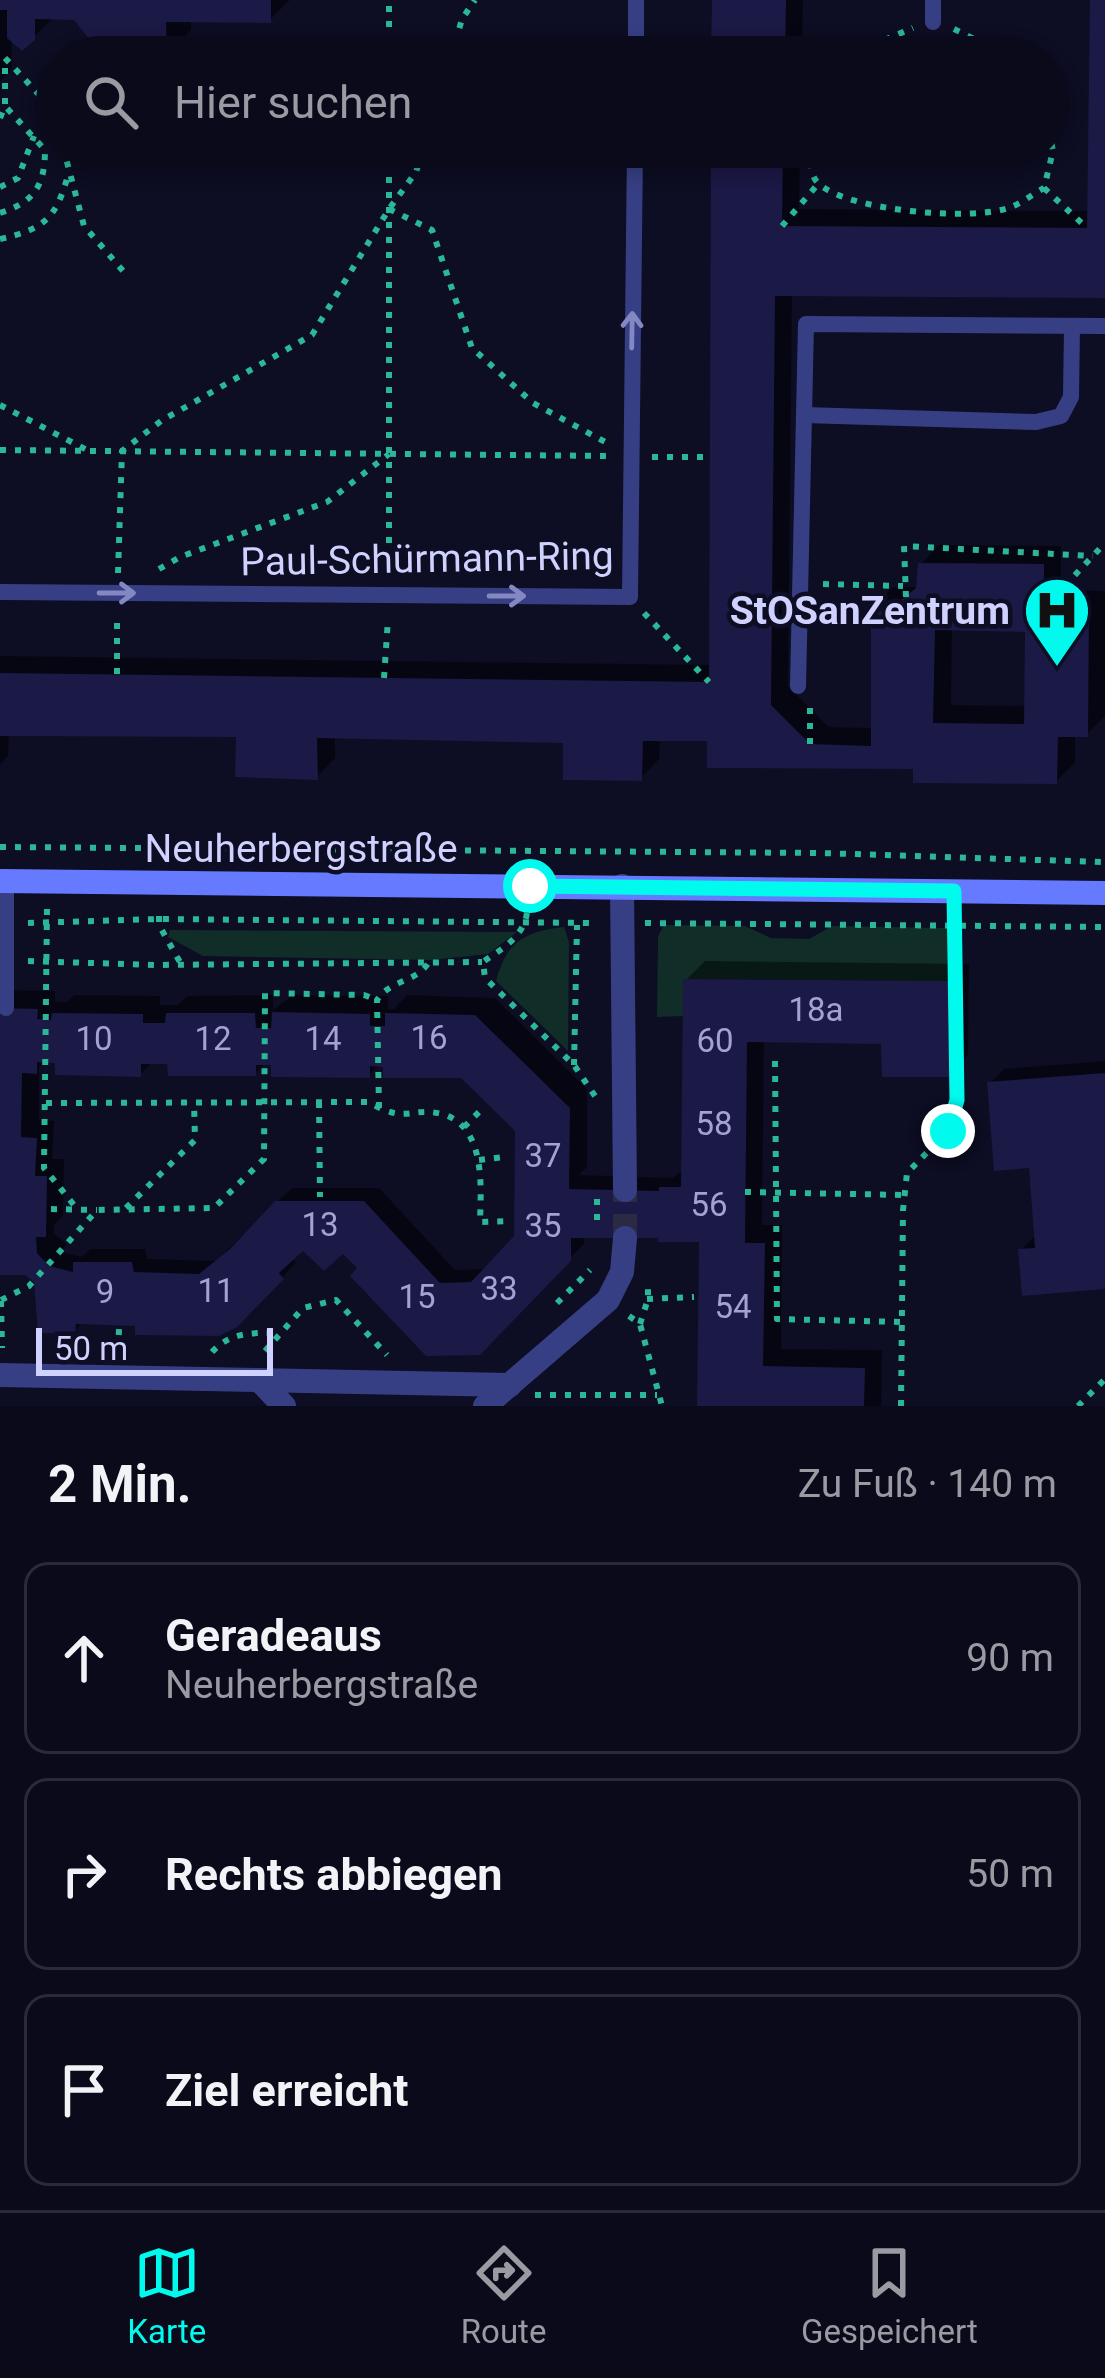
<!DOCTYPE html>
<html lang="de">
<head>
<meta charset="utf-8">
<style>
	:root { --surface:#0a0a1a; --page:#181827; --text:#f1f3f6; --muted:#999aa2; --line:#2a2b39; --accent:#00faed }
	body { margin:0; font-family:Roboto,sans-serif; background:var(--page); color:var(--text) }
	.scale { position:absolute; left:36px; bottom:30px; width:237px; box-sizing:border-box; padding-left:12px; border:6px solid #cfd1ff; border-top:0; font-size:33px; line-height:42px; white-space:nowrap; color:#cfd1ff; -webkit-text-stroke:9px #0d0d23; paint-order:stroke }
	.stop { position:absolute; width:36px; height:36px; margin:-27px; border:9px solid #00faed; border-radius:50%; background:#fff }
	.stop.end { background:#00faed; border-color:#fff; box-shadow:0 3px 12px #0008 }
	.list { margin:0; padding:0; list-style:none }
	h2 { display:flex; justify-content:space-between; align-items:center; height:156px; margin:0; padding:0 48px; font-size:51px }
	h2 small { font-size:39px; font-weight:400; color:var(--muted) }
	.list li { display:grid; grid-template-columns:78px 1fr auto; gap:36px; align-items:center; box-sizing:border-box; height:192px; margin:0 24px 24px; padding:0 24px; border:3px solid var(--line); border-radius:24px }
	.list b { display:block; font-size:45px; white-space:nowrap }
	.list p { margin:0; font-size:39px; white-space:nowrap; color:var(--muted) }
	.list em { font-size:39px; font-style:normal; color:var(--muted) }
	.icon { flex:none; width:66px; height:66px; fill:none; stroke:currentColor; stroke-width:2; stroke-linecap:round; stroke-linejoin:round }
	.map { position:relative; flex:none; width:1105px; height:1406px; overflow:hidden }
	.search { position:absolute; background:var(--surface); box-shadow:0 6px 18px #0003; left:36px; right:36px; top:36px; height:132px; display:flex; align-items:center; gap:30px; box-sizing:border-box; padding:0 42px; border-radius:66px; color:var(--muted); font-size:45px }
	.sheet { height:804px; background:var(--surface) }
	nav { display:flex; justify-content:space-around; align-items:center; box-sizing:border-box; height:168px; border-top:3px solid var(--line); background:var(--surface); font-size:33px; color:var(--muted) }
	nav a { display:grid; justify-items:center; gap:6px }
	nav .on { color:var(--accent) }
	.map>svg:first-child { display:block }
</style>
</head>
<body>
<div class="map">
<svg width="1105" height="1406" viewBox="0 0 1105 1406">
	<rect width="100%" height="100%" fill="#0d0d23"/>
	<g fill="#102d28">
		<polygon points="664,925 745,926 771,938 809,939 832,926 947,928 947,981 684,979 683,1016 657,1017 658,936"/>
		<path d="M 564,927 L 569,942 L 568,1051 L 496,981 C 506,941 526,931 564,927 Z"/>
		<polygon points="170,930 517,932 488,954 432,960 203,956 168,937"/>
	</g>
	<g fill="#0007" fill-rule="evenodd">
		<polygon points="0,0 290,0 270,20 191,19 191,30 166,56 97,44 75,17 54,17 33,38 12,38 11,70 0,81"/>
		<polygon points="715,0 803,0 802,57 715,57"/>
		<path d="M 1093,0 L 1105,0 L 1105,295 L 792,293 L 788,686 L 829,727 L 874,728 L 874,606 L 893,587 L 916,587 L 921,564 L 939,545 L 1061,546 L 1061,590 L 1105,591 L 1105,716 L 1087,734 L 1075,734 L 1075,763 L 1056,781 L 710,738 L 660,738 L 659,759 L 641,778 L 566,740 L 335,735 L 335,758 L 317,777 L 239,734 L 9,733 L 8,756 L 0,765 L 0,656 L 712,665 L 715,147 L 800,147 L 799,209 L 1090,211 ZM 952,628 L 1028,629 L 1027,706 L 951,705 Z"/>
		<path d="M 705,961 L 969,964 L 968,1055 L 949,1074 L 884,1041 L 764,1040 L 762,1225 L 782,1225 L 781,1349 L 882,1350 L 881,1406 L 700,1406 L 702,1239 L 661,1231 L 584,1235 L 584,1244 L 478,1352 L 361,1268 L 343,1249 L 303,1247 L 292,1257 L 296,1263 L 235,1325 L 83,1322 L 74,1331 L 37,1281 L 26,1272 L 0,1272 L 0,990 L 55,991 L 55,1002 L 67,1002 L 74,995 L 160,996 L 160,1005 L 178,1005 L 187,996 L 273,995 L 273,1010 L 293,995 L 388,996 L 388,1009 L 394,1009 L 407,995 L 495,998 L 587,1089 L 587,1167 L 579,1175 L 672,1178 L 684,1170 L 686,980 ZM 47,1060 L 140,1074 L 153,1061 L 255,1073 L 266,1062 L 369,1075 L 380,1064 L 462,1075 L 518,1130 L 517,1237 L 487,1269 L 455,1270 L 379,1188 L 292,1188 L 216,1261 L 147,1259 L 145,1249 L 90,1249 L 82,1257 L 60,1252 L 67,1244 L 54,1234 L 54,1225 L 63,1216 L 64,1159 L 52,1159 L 54,1121 L 39,1120 L 39,1067 Z"/>
		<polygon points="1105,1061 1105,1286 1021,1250 1037,1234 1031,1165 990,1083 1004,1069"/>
	</g>
	<g fill="#1b1945" fill-rule="evenodd">
		<polygon points="0,0 271,0 271,23 166,22 167,57 95,57 94,45 74,20 35,19 35,40 22,51 7,38 7,10 0,10"/>
		<polygon points="712,0 786,0 785,57 711,57"/>
		<path d="M 1090,0 L 1105,0 L 1105,298 L 775,296 L 771,705 L 810,744 L 871,746 L 871,604 L 895,605 L 916,588 L 918,563 L 1044,564 L 1044,608 L 1089,608 L 1088,737 L 1058,737 L 1057,784 L 913,783 L 913,769 L 707,768 L 707,741 L 643,741 L 642,781 L 563,780 L 563,743 L 317,738 L 318,780 L 235,777 L 236,737 L 0,736 L 0,673 L 709,682 L 711,147 L 783,147 L 782,226 L 1087,228 ZM 935,630 L 1025,632 L 1024,724 L 933,723 Z"/>
		<path d="M 683,979 L 952,981 L 951,1077 L 882,1077 L 881,1044 L 747,1042 L 745,1243 L 765,1243 L 763,1366 L 865,1368 L 864,1406 L 697,1406 L 699,1242 L 658,1242 L 658,1238 L 571,1238 L 571,1261 L 480,1355 L 426,1356 L 350,1276 L 357,1268 L 343,1254 L 324,1271 L 303,1251 L 279,1273 L 284,1279 L 237,1327 L 219,1336 L 135,1335 L 135,1326 L 76,1324 L 75,1334 L 38,1333 L 34,1282 L 25,1275 L 0,1275 L 0,1008 L 38,1009 L 37,1019 L 51,1020 L 52,1013 L 143,1014 L 143,1023 L 165,1023 L 166,1013 L 255,1013 L 256,1028 L 271,1028 L 272,1012 L 370,1014 L 370,1026 L 385,1026 L 385,1013 L 475,1015 L 570,1108 L 569,1189 L 659,1191 L 659,1187 L 681,1187 ZM 37,1062 L 55,1063 L 55,1075 L 141,1077 L 141,1064 L 167,1064 L 168,1076 L 256,1076 L 256,1065 L 271,1065 L 271,1077 L 370,1078 L 370,1066 L 383,1067 L 383,1078 L 461,1078 L 515,1131 L 514,1236 L 471,1282 L 440,1283 L 364,1201 L 275,1201 L 230,1249 L 199,1274 L 134,1272 L 132,1262 L 73,1262 L 73,1272 L 49,1266 L 37,1253 L 36,1237 L 46,1237 L 47,1176 L 35,1176 L 37,1138 L 21,1137 L 22,1073 L 37,1074 Z"/>
		<polygon points="1105,1073 1105,1289 1022,1296 1018,1249 1035,1248 1029,1168 994,1171 987,1082"/>
	</g>
	<g fill="none" stroke-linecap="round" stroke-linejoin="round">
		<polyline stroke="#2a2a44" stroke-width="24" stroke-dasharray="24 12" stroke-linecap="butt" points="625,1238 625,1190"/>
		<g stroke="#2ab899" stroke-width="6" stroke-dasharray="6 9" stroke-linecap="butt">
			<polyline points="954,29 1010,57"/>
			<polyline points="389,57 389,0"/>
			<polyline points="451,57 462,19 475,0"/>
			<polyline points="860,57 882,41 913,28"/>
			<polyline points="5,58 54,111 57,121"/>
			<polyline points="0,118 5,106 5,62"/>
			<polyline points="63,147 84,226 124,272"/>
			<polyline points="389,147 389,575"/>
			<path d="M 812,147 C 811,158 809,174 818,183 C 846,211 975,222 1011,207 C 1022,203 1033,194 1044,188 L 1053,151 L 1048,127"/>
			<polyline points="0,187 18,178 34,136"/>
			<polyline points="1044,188 1087,228"/>
			<polyline points="389,209 432,230 472,348 533,403 607,443"/>
			<path d="M 0,213 C 34,202 45,186 45,150 L 5,106"/>
			<polyline points="782,226 818,184"/>
			<path d="M 0,239 C 44,229 56,219 68,175"/>
			<polyline points="0,405 87,450"/>
			<polyline points="0,450 608,456"/>
			<polyline points="652,457 710,457"/>
			<polyline points="159,569 180,557 327,502 389,454"/>
			<polyline points="118,573 122,451 161,421 312,335 389,209 416,172 424,147"/>
			<polyline points="823,584 903,586"/>
			<polyline points="906,597 904,546 1093,556"/>
			<polyline points="1044,608 1105,543"/>
			<polyline points="644,613 709,682"/>
			<polyline points="117,674 117,615"/>
			<polyline points="384,678 388,619"/>
			<polyline points="810,744 810,704"/>
			<polyline points="0,847 820,853 1101,862"/>
			<polyline points="47,909 44,1168 78,1210"/>
			<path d="M 527,913 C 523,938 501,949 483,962 L 485,978 L 574,1065 L 597,1099"/>
			<polyline points="159,916 159,925 181,964"/>
			<polyline points="28,923 159,919 596,923"/>
			<polyline points="645,923 1105,927"/>
			<polyline points="28,961 155,965 482,962"/>
			<polyline points="775,1061 777,1319 902,1322"/>
			<polyline points="574,1065 577,925"/>
			<polyline points="319,1102 320,1197"/>
			<path d="M 46,1103 L 369,1102 C 407,1125 409,1106 442,1114 C 486,1126 481,1187 480,1222 L 511,1221"/>
			<path d="M 379,1108 L 377,1000 C 391,979 416,983 429,962"/>
			<polyline points="464,1127 480,1111"/>
			<polyline points="479,1160 505,1157"/>
			<polyline points="745,1192 905,1195"/>
			<polyline points="597,1199 597,1228"/>
			<polyline points="126,1208 195,1140 194,1102"/>
			<polyline points="51,1209 97,1210"/>
			<polyline points="647,1299 694,1297"/>
			<polyline points="1,1300 29,1286 97,1210 214,1208 264,1159 265,993 364,995 377,1000"/>
			<polyline points="1,1301 2,1348"/>
			<polyline points="557,1303 590,1270"/>
			<polyline points="629,1316 640,1324 662,1406"/>
			<polyline points="640,1324 648,1299 648,1283"/>
			<polyline points="118,1350 119,1329"/>
			<polyline points="265,1351 303,1308 336,1300 387,1355"/>
			<path d="M 212,1352 C 231,1331 254,1333 280,1333"/>
			<polyline points="535,1395 657,1395"/>
			<polyline points="901,1406 903,1210 907,1173 948,1131 957,1100 954,924"/>
			<polyline points="1078,1406 1105,1379"/>
		</g>
		<g stroke="#373f84" stroke-width="16">
			<polyline points="933,22 933,0"/>
			<polyline points="636,57 636,0"/>
			<polyline points="804,415 1036,422 1061,416 1071,397 1072,326"/>
			<polyline points="0,592 630,597 635,147"/>
			<polyline points="798,686 806,324 1105,326"/>
			<polyline points="6,881 6,1008"/>
		</g>
		<g stroke="#373f84" stroke-width="24">
			<polyline points="622,886 625,1190"/>
			<polyline points="0,1375 510,1385"/>
			<polyline points="259,1380 284,1406"/>
			<polyline points="485,1406 608,1300 622,1272 625,1238"/>
		</g>
		<polyline stroke="#667aff" stroke-width="24" points="0,881 1105,893"/>
	</g>
	<defs><path id="oneway-shaft" d="M-6 0H5M1.5-3L5.5 0L1.5 3" fill="none" stroke-width="1.6" stroke-linecap="round" stroke-linejoin="round" transform="scale(3)"/></defs>
	<g stroke="#8388c2">
		<use href="#oneway-shaft" transform="translate(632 330) rotate(-89)"/>
		<use href="#oneway-shaft" transform="translate(117 593)"/>
		<use href="#oneway-shaft" transform="translate(507 596)"/>
	</g>
	<g fill="none" stroke-linecap="round" stroke-linejoin="round">
		<polyline stroke="#00faed" stroke-width="15" points="530,886 954,891 957,1100 948,1131"/>
	</g>
	<defs>
		<symbol id="hospital-pin" viewBox="-11 -11 22 30"><path d="M0 17L-7.5 6A9.5 9.5 0 1 1 7.5 6Z" fill="#00faed" stroke="#0d0d23"/><path d="M-5-5h3v3.5h4V-5h3V5h-3V1.5h-4V5h-3Z" fill="#111"/></symbol>
	</defs>
	<g fill-rule="evenodd">
		<use href="#hospital-pin" x="1019" y="572" width="76" height="104"/>
	</g>
	<g text-anchor="middle" stroke-width="9" stroke-linejoin="round" paint-order="stroke">
		<g font-size="33" fill="#a2a3d0">
			<text x="816" y="1021">18a</text>
			<text x="429" y="1049">16</text>
			<text x="94" y="1050">10</text>
			<text x="213" y="1050">12</text>
			<text x="323" y="1050">14</text>
			<text x="715" y="1052">60</text>
			<text x="714" y="1135">58</text>
			<text x="543" y="1167">37</text>
			<text x="709" y="1216">56</text>
			<text x="320" y="1236">13</text>
			<text x="543" y="1237">35</text>
			<text x="499" y="1300">33</text>
			<text x="216" y="1302">11</text>
			<text x="105" y="1303">9</text>
			<text x="417" y="1308">15</text>
			<text x="733" y="1318">54</text>
		</g>
		<g font-size="39" fill="#cfd1ff" stroke="#0d0d23">
			<text transform="translate(427 558) rotate(-1)" y="14">Paul-Schürmann-Ring</text>
			<text x="301" y="862">Neuherbergstraße</text>
		</g>
		<g font-size="39" font-weight="bold" fill="#cfd1ff" stroke="#0d0d23" text-anchor="end">
			<text x="1010" y="624">StOSanZentrum</text>
		</g>
	</g>
</svg>
<div class="scale">50 m</div>
<div class="stop" style="left:530px;top:886px"></div>
<div class="stop end" style="left:948px;top:1131px"></div>
<div class="search"><svg class="icon" aria-label="search" viewBox="0 0 24 24"><circle cx="10" cy="10" r="6"/><path d="M15 15l6 6"/></svg>Hier suchen</div>
</div>
<section class="sheet">
<h2>2 Min.<small>Zu Fuß · 140 m</small></h2>
<ul class="list">
<li><svg class="icon" aria-label="ahead" viewBox="0 0 24 24"><path d="M12 20V5M6 11l6-6 6 6"/></svg><div><b>Geradeaus</b><p>Neuherbergstraße</p></div><em>90 m</em></li>
<li><svg class="icon" aria-label="right" viewBox="0 0 24 24"><path d="M7 20v-9h11M14 6l5 5-5 5"/></svg><div><b>Rechts abbiegen</b></div><em>50 m</em></li>
<li><svg class="icon" aria-label="arrive" viewBox="0 0 24 24"><path d="M6 21V4h12l-3 4 3 4H6"/></svg><div><b>Ziel erreicht</b></div></li>
</ul>
</section>
<nav>
<a class="on"><svg class="icon" aria-label="map" viewBox="0 0 24 24"><path d="M3 6l6-2 6 2 6-2v14l-6 2-6-2-6 2zM9 4v14M15 6v14"/></svg>Karte</a>
<a><svg class="icon" aria-label="directions" viewBox="0 0 24 24"><path d="M12 3l9 9-9 9-9-9zM9 14v-3h6M13 9l2 2-2 2"/></svg>Route</a>
<a><svg class="icon" aria-label="saved" viewBox="0 0 24 24"><path d="M7 4h10v16l-5-4-5 4z"/></svg>Gespeichert</a>
</nav>
</body>
</html>
